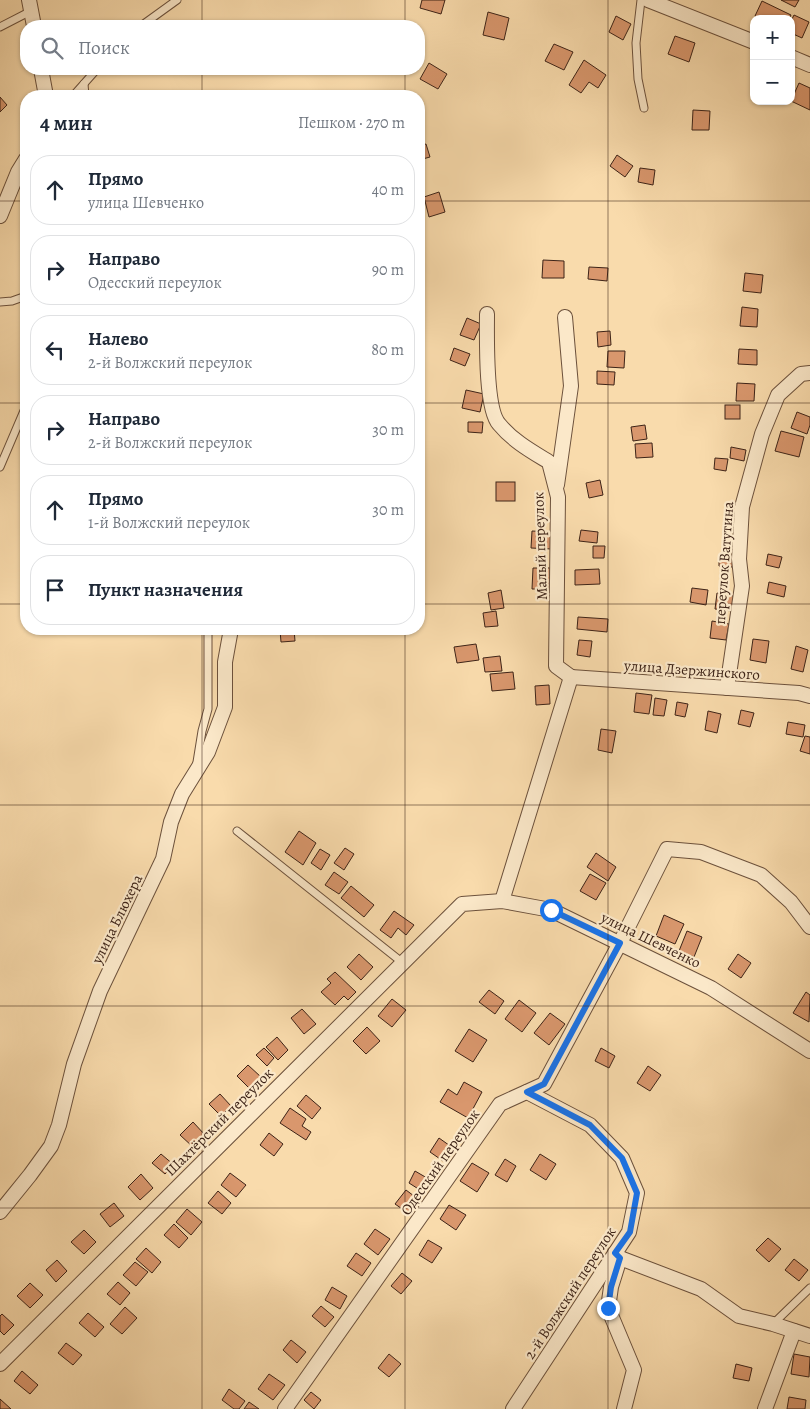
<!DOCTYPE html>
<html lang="ru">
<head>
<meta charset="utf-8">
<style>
	:root { --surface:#fff; --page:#f2f2f3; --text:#1f2937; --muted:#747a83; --line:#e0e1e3 }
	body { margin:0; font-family:Alegreya,serif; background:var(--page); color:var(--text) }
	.controls { position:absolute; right:15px; top:15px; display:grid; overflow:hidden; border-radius:10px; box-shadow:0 1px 4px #0004 }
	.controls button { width:45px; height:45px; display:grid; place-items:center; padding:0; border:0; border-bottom:1px solid var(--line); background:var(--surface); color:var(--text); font:25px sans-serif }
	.stop { position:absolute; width:15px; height:15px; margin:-11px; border:4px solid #1a73e8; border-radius:50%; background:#fff }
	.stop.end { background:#1a73e8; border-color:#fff; box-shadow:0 1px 5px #0008 }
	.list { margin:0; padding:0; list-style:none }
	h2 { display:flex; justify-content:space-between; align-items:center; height:65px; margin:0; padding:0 20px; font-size:21px }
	h2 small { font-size:16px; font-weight:400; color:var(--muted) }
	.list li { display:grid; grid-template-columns:32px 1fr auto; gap:15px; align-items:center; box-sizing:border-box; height:70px; margin:0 10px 10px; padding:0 10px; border:1px solid var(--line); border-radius:20px }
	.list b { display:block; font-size:19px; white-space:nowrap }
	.list p { margin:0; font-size:16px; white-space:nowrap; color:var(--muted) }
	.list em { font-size:16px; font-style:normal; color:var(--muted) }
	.icon { flex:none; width:28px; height:28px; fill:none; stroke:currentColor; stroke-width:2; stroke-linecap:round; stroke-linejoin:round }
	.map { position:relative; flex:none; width:810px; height:1409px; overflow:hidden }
	.search { position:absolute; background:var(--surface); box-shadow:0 1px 4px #0004; left:20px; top:20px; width:405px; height:55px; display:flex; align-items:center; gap:12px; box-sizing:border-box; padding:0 18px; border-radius:20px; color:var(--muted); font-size:19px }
	.panel { position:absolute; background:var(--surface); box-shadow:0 1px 4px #0004; left:20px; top:90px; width:405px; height:545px; border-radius:20px }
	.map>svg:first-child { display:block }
</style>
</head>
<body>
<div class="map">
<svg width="810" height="1409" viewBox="0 0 810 1409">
	<rect width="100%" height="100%" fill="#f9dbac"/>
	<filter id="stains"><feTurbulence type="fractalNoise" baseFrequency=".004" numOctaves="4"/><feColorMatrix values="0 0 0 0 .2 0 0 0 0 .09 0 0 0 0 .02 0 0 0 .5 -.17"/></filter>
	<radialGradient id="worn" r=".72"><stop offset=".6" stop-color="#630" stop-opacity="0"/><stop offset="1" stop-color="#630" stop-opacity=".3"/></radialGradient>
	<g fill="#d9976d" stroke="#3d2317">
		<polygon points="422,0 445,0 441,14 420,8"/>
		<polygon points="781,0 799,0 795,7"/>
		<polygon points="762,1 791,15 789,19 760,19 755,16"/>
		<polygon points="488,12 509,18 504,40 483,35"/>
		<polygon points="794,15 809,22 802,38 791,33 791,21"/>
		<polygon points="616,16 631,24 623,40 609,32"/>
		<polygon points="675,36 695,43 689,62 668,54"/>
		<polygon points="554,44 573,52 564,70 545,61"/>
		<polygon points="584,60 606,75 598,88 589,82 581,93 569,85"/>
		<polygon points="429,63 447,74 438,89 420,79"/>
		<polygon points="799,83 810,88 810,110 791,101"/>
		<polygon points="0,97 7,105 0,112"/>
		<polygon points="693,110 710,111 709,130 692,130"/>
		<polygon points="426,144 430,157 419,160 419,146"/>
		<polygon points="617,155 633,166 625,177 610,166"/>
		<polygon points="640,168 655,170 653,185 638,182"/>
		<polygon points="439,192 445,212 429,217 424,197"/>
		<polygon points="543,260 564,261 564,278 542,278"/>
		<polygon points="589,267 608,268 607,281 588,279"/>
		<polygon points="745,273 763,275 761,293 743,291"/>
		<polygon points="742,307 758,309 757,327 740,326"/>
		<polygon points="467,318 481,324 474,340 460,335"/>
		<polygon points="610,331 611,345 598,347 597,332"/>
		<polygon points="454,348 470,354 465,366 450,360"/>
		<polygon points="739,349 757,350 757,365 738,364"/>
		<polygon points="608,351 625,351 624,368 607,367"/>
		<polygon points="597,371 615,372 614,385 597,384"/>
		<polygon points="737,383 755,384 754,401 736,401"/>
		<polygon points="466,390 484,394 480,412 462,408"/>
		<rect x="725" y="405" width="15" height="14"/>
		<polygon points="797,412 810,417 810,425 807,434 791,428"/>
		<polygon points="468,422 483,422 482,433 468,432"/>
		<polygon points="645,425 647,439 633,441 631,427"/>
		<polygon points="781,431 804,437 799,457 775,451"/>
		<polygon points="652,443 653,457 636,458 635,444"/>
		<polygon points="731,447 746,450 744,461 730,458"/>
		<polygon points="715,458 728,459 726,471 714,469"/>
		<polygon points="600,480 603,495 589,498 586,483"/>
		<rect x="496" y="482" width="19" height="19"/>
		<polygon points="581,530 598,532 597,543 579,541"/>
		<polygon points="532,531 552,532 552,549 531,548"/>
		<polygon points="593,546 605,546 604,558 593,558"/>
		<polygon points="768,554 782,557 779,568 766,565"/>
		<polygon points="719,555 734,556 733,567 719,566"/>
		<polygon points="533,568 550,568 549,589 532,589"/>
		<polygon points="599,569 600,584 575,585 575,570"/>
		<polygon points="769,582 786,586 784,597 767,593"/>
		<polygon points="692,588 708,590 706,605 690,602"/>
		<polygon points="501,590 504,608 491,610 488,593"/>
		<polygon points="717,593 734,596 732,611 715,609"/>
		<polygon points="496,611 498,626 485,627 483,613"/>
		<polygon points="578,617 608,619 607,632 577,629"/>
		<polygon points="712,621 729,624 726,640 710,638"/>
		<polygon points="294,629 295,641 281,642 280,630"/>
		<polygon points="753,639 769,641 766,663 750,660"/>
		<polygon points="579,640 592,641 590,657 577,655"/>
		<polygon points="476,644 479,660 457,663 454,647"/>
		<polygon points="796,646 808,650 803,672 791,669"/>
		<polygon points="500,656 502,671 485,672 483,658"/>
		<polygon points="513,672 515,689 492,691 490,674"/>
		<polygon points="549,685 550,704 536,705 535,686"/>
		<polygon points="636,693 652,695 649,714 634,712"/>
		<polygon points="655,698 667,700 664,716 653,715"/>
		<polygon points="677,702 688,704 685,717 675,715"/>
		<polygon points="741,710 754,713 750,727 738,724"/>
		<polygon points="708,711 721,714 717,733 705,730"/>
		<polygon points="788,722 805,725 803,737 786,734"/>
		<polygon points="601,729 616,731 612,753 598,750"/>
		<polygon points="805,736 810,737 810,754 800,751"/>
		<polygon points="299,831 316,843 303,865 285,852"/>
		<polygon points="345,848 354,854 344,870 334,863"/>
		<polygon points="320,849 330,855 321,870 311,863"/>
		<polygon points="596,853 616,867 608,881 587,867"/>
		<polygon points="334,872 348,882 339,894 325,885"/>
		<polygon points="590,874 606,883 596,900 580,891"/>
		<polygon points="351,886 374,905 364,917 341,898"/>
		<polygon points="394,911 414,925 406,935 398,928 391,938 380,930"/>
		<polygon points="664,915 684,924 675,944 656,936"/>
		<polygon points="687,931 702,937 694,957 679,951"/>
		<polygon points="359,954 373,967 361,980 347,967"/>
		<polygon points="738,954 751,963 741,978 728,969"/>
		<polygon points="335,972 356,992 348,1000 344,996 335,1005 321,992 331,983 327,979"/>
		<polygon points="489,990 504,1001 495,1014 479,1002"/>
		<polygon points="806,992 810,995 809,1022 793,1013"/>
		<polygon points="392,999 406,1010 392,1027 378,1016"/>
		<polygon points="519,1000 536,1013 522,1032 505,1019"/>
		<polygon points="302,1009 316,1024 304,1034 291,1018"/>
		<polygon points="550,1013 565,1024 549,1045 534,1033"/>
		<polygon points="367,1027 380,1041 366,1054 353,1041"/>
		<polygon points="469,1029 487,1040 473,1062 455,1051"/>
		<polygon points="277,1037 288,1050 278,1060 266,1047"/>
		<polygon points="264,1048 274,1058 267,1066 256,1055"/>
		<polygon points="601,1048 615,1056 609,1068 595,1061"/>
		<polygon points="248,1065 261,1077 250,1089 237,1076"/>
		<polygon points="648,1066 661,1075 650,1091 637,1083"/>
		<polygon points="464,1082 482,1092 468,1118 440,1102 448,1089 457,1095"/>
		<polygon points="220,1094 231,1106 221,1116 209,1104"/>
		<polygon points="306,1095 321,1108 312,1119 297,1106"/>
		<polygon points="290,1108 306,1119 302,1126 311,1132 306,1140 280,1123"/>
		<polygon points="193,1122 205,1135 193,1147 180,1135"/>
		<polygon points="269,1133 283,1144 274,1156 260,1145"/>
		<polygon points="439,1138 453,1148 443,1161 430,1152"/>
		<polygon points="161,1154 174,1165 165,1174 152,1163"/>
		<polygon points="540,1154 556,1164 546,1180 530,1170"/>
		<polygon points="505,1159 516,1166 507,1182 495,1175"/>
		<polygon points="472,1163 489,1173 477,1192 460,1181"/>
		<polygon points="415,1171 427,1178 420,1190 409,1183"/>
		<polygon points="230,1173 246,1185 236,1197 221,1185"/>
		<polygon points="141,1174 153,1188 140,1200 128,1187"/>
		<polygon points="406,1190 418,1199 408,1213 395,1204"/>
		<polygon points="218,1191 231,1203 222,1214 208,1203"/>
		<polygon points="114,1203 124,1216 110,1227 100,1214"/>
		<polygon points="449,1205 466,1215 456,1230 440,1219"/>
		<polygon points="187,1209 202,1222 191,1235 176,1222"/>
		<polygon points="174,1224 188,1238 179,1248 164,1235"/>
		<polygon points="375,1229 390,1239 378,1255 364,1244"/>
		<polygon points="84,1230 96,1242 84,1254 71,1242"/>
		<polygon points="768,1238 781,1249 769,1262 756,1250"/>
		<polygon points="428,1240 442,1248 432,1263 419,1255"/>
		<polygon points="146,1248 161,1262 152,1273 136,1259"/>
		<polygon points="356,1253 371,1263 362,1276 347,1266"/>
		<polygon points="794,1259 808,1270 799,1281 785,1270"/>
		<polygon points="57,1260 67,1271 56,1282 46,1270"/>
		<polygon points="135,1262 148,1272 136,1286 123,1275"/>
		<polygon points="402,1273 412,1281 401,1294 391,1286"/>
		<polygon points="118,1282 130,1293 120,1305 107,1294"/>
		<polygon points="30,1283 43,1295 30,1308 17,1296"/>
		<polygon points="332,1287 347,1296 340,1309 325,1300"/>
		<polygon points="321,1306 334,1317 325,1327 312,1316"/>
		<polygon points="125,1307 137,1318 122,1334 110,1324"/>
		<polygon points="88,1313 104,1327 95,1337 79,1323"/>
		<polygon points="2,1314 14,1325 4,1335 0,1331 0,1316"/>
		<polygon points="291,1340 306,1352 297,1363 283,1350"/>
		<polygon points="66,1343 82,1355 73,1365 58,1353"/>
		<polygon points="389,1354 401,1364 389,1377 378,1368"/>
		<polygon points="794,1354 810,1357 809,1377 791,1374"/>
		<polygon points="736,1364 752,1368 749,1381 733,1378"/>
		<polygon points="22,1371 38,1385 30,1394 14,1381"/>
		<polygon points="269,1374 285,1385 273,1400 258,1389"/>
		<polygon points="229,1389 245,1401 239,1409 234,1409 222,1400"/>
		<polygon points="311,1392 321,1400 314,1409 304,1400"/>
		<polygon points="789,1397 806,1400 805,1409 787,1409"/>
		<polygon points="0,1399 11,1409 0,1409"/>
		<polygon points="249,1402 259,1409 244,1409"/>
	</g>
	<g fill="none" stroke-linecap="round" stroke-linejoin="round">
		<defs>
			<g id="service">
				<polyline points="641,0 636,43 638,79 644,108"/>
				<polyline points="141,26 177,0"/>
				<polyline points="0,27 31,11"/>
				<polyline points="84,84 85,96"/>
				<polyline points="73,96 97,69"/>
				<polyline points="0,302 12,301 26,296"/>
				<polyline points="0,467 26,406"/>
				<polyline points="197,762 202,731 208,709 208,629"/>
				<polyline points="237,831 403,963"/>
				<polyline points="773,1324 810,1288"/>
			</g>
			<g id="minor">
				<polyline points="29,0 34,26"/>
				<polyline points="648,0 754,42"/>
				<polyline points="791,57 810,65"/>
				<polyline points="41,69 46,96"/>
				<polyline points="0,216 18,172 26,159"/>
				<path d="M 487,314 C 487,337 485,408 499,424 C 513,441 531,451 549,462 L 558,497 L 556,666 L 571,677"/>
				<polyline points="557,485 571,386 565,317"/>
				<polyline points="571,677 799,693 810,696"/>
				<polyline points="727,688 742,586 739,559 742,507 762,434 778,395 801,374 810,373"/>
				<polyline points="502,901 571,677"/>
				<polyline points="0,1212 30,1175 51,1146 59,1125 74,1064 100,991 163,859 171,822 182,794 208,752 225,707 225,662 231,629"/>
				<polyline points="615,1253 620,1258 701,1289 739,1316 773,1324 810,1336"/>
				<polyline points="620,1258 611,1287 608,1308 634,1370 624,1409"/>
				<polyline points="0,1364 462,904 502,901 551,910 711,988 810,1051"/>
				<polyline points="285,1409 500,1104 544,1084 620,943 667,849 701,852 761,875 791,902 810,927"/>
				<polyline points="513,1409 629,1232 637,1193 622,1158 590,1125 527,1092"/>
				<polyline points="765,1409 794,1331"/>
			</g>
		</defs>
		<use href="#service" stroke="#6c513c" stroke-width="9"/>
		<use href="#minor" stroke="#6c513c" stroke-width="16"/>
		<use href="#service" stroke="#fbe8c9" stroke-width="7"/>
		<use href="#minor" stroke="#fbe8c9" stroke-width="14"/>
	</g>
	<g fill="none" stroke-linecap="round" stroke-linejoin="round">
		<polyline stroke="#1a73e8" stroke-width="6" points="551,910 620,943 544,1084 527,1092 590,1125 622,1158 637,1193 630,1232 615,1253 620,1258 611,1287 608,1308"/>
	</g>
	<path fill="none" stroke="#3d2317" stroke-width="1" stroke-opacity="0.55" d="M 202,0 L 202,26M 405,0 L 405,26M 608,0 L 608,1409M 202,69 L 202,96M 405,69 L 405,96M 0,201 L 26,201M 419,201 L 810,201M 0,403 L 26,403M 419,403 L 810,403M 0,604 L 26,604M 419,604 L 810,604M 202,629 L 202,1409M 405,629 L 405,1409M 0,805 L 810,805M 0,1006 L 810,1006M 0,1208 L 810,1208"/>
	<g text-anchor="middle" stroke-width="4.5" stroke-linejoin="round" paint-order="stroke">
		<g font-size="15" fill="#3d2317" stroke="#fbe8c9">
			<text transform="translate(540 546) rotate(-92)" y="5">Малый переулок</text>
			<text transform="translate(724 563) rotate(-86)" y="5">переулок Ватутина</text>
			<text transform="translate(692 670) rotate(4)" y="5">улица Дзержинского</text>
			<text transform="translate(117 919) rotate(-64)" y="5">улица Блюхера</text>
			<text transform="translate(651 940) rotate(26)" y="5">улица Шевченко</text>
			<text transform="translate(219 1122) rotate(-45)" y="5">Шахтёрский переулок</text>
			<text transform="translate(440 1162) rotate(-55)" y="5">Одесский переулок</text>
			<text transform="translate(570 1293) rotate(-57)" y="5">2-й Волжский переулок</text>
		</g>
	</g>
	<rect width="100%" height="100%" filter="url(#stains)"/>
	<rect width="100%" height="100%" fill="url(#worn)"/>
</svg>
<div class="controls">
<button>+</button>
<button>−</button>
</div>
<div class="stop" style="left:551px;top:910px"></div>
<div class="stop end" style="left:608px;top:1308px"></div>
<div class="search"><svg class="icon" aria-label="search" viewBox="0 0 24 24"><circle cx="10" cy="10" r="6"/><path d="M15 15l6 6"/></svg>Поиск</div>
<section class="panel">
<h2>4 мин<small>Пешком · 270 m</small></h2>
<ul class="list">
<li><svg class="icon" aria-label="ahead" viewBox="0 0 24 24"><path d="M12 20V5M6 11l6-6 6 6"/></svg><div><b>Прямо</b><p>улица Шевченко</p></div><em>40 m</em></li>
<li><svg class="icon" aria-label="right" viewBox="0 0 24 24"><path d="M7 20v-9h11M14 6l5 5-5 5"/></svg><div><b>Направо</b><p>Одесский переулок</p></div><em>90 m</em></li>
<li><svg class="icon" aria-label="left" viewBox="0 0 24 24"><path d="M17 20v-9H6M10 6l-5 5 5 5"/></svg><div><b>Налево</b><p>2-й Волжский переулок</p></div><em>80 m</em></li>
<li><svg class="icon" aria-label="right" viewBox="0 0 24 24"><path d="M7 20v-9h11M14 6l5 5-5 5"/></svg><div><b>Направо</b><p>2-й Волжский переулок</p></div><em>30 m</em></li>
<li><svg class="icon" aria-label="ahead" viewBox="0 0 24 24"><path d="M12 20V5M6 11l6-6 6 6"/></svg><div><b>Прямо</b><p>1-й Волжский переулок</p></div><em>30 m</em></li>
<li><svg class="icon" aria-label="arrive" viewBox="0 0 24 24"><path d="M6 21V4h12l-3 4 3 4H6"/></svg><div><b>Пункт назначения</b></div></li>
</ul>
</section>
</div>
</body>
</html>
